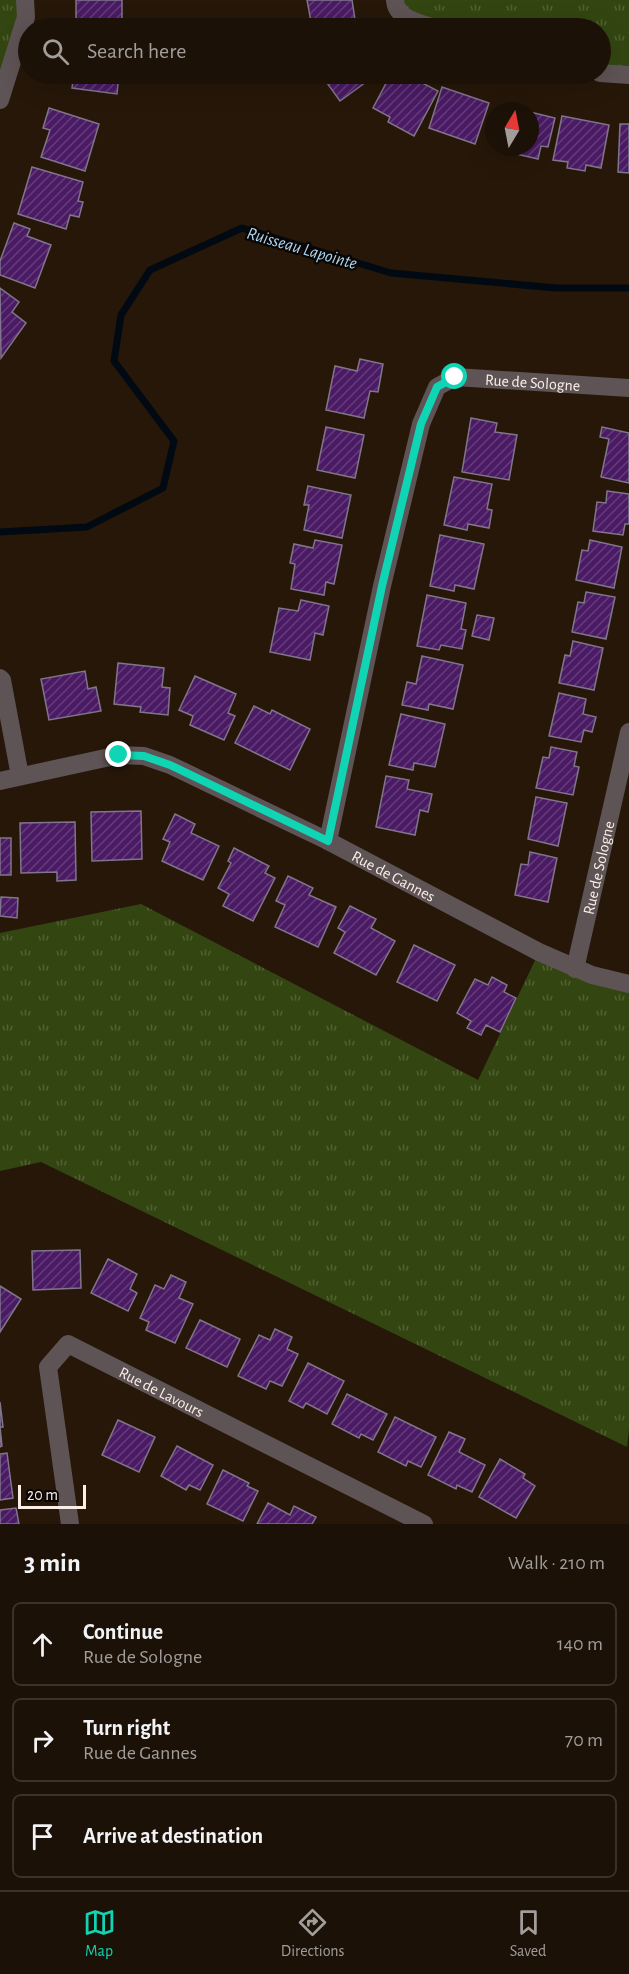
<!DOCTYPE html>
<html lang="en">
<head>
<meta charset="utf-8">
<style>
	:root { --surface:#1c1107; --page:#251a11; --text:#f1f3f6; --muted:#a09d9b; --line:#3a3128; --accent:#10d5b4 }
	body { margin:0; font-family:"Alegreya Sans",sans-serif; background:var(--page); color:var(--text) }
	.compass { position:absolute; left:485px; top:102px; width:54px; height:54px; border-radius:50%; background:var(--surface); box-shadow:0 6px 24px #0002; rotate:10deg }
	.scale { position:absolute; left:18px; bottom:15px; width:68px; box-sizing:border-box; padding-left:6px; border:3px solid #faeee6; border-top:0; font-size:16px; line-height:21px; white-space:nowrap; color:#faeee6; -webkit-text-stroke:4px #0a0502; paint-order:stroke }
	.stop { position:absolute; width:18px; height:18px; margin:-14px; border:4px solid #10d5b4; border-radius:50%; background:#fff }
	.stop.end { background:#10d5b4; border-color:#fff; box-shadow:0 2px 6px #0008 }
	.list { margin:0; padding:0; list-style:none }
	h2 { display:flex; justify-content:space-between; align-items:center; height:78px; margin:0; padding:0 24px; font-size:26px }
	h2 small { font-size:20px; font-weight:400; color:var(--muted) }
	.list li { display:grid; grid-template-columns:39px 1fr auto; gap:18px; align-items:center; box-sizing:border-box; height:84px; margin:0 12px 12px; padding:0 12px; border:2px solid var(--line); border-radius:9px }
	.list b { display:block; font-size:22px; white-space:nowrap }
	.list p { margin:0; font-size:20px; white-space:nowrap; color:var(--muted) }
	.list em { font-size:20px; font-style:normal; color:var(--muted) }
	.icon { flex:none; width:33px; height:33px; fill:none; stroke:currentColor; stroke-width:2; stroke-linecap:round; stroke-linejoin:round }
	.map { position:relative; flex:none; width:629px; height:1524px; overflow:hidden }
	.search { position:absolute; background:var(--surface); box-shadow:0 6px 24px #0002; left:18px; right:18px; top:18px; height:66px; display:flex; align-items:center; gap:15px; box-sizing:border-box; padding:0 21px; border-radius:33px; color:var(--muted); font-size:22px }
	.sheet { height:366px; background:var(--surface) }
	nav { display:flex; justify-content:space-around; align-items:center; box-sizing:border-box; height:84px; border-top:2px solid var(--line); background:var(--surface); font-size:16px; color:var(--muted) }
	nav a { display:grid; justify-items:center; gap:3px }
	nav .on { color:var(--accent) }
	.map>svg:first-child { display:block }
</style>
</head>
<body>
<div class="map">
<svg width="629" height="1524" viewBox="0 0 629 1524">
	<defs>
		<pattern id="grass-tufts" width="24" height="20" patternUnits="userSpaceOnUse" patternTransform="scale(1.5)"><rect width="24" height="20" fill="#334611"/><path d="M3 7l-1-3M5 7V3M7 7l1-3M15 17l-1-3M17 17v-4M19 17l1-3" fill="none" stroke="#516134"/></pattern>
		<pattern id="building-hatch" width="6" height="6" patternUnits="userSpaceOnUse" patternTransform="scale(1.5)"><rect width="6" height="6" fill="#4a1b64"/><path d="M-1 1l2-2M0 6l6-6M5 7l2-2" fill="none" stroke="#653c7a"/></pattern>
	</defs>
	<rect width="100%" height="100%" fill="#261709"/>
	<g fill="url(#grass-tufts)">
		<polygon points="0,0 25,0 0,100"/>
		<polygon points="395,0 629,0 629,75 601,73 600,28 435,28"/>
		<polygon points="141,904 478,1080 539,952 629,984 629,1429 627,1447 41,1162 0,1171 0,933"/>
	</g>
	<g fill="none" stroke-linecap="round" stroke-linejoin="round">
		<polyline stroke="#010a12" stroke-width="7" points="0,532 87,527 163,488 174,441 114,361 121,315 150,270 242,228 391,273 556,288 629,288"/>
	</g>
	<g fill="url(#building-hatch)" stroke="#80758a" stroke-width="1.5">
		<polygon points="76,0 122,0 122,20 100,20 99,28 76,28"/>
		<polygon points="307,0 352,0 355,20 312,27"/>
		<polygon points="74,74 119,74 117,94 72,88"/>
		<polygon points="326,74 377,74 340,101 322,76"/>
		<polygon points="391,74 405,74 438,91 414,136 388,122 390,117 373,108"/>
		<polygon points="442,87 489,103 475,144 429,128"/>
		<polygon points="49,108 99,124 85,171 41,157 50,130 43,128"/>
		<polygon points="530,112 555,118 548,147 541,146 538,159 499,150 500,147 530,147"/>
		<polygon points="562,116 609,125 601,168 586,165 585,171 567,168 568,162 553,160"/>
		<polygon points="620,124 629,124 629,173 618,172"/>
		<polygon points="32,167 83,182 78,201 83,202 79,217 70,215 66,229 18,214"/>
		<polygon points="14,223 30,229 27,236 51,245 35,288 0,275 0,261"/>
		<polygon points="0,288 19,302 12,312 26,323 1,358"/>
		<polygon points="360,359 383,364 378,392 370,391 364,418 326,410 335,366 357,371"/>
		<polygon points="471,418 497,423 495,432 517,435 509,480 462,472"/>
		<polygon points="326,427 364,435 355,478 317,470"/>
		<polygon points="602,427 629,433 629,483 601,477 609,439 600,437"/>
		<polygon points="454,477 492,484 487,509 492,510 489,528 468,524 467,530 444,525"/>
		<polygon points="308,486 351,495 342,538 304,530 309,505 304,505"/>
		<polygon points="607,491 629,494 629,524 625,524 623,535 593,531 597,502 606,503"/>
		<polygon points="440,535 484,544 474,589 455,585 454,591 430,586"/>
		<polygon points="315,540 342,545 334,584 326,582 324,595 291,589 295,564 290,563 294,544 313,548"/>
		<polygon points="590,540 622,547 614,588 576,580 582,550 588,551"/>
		<polygon points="586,592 615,597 606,639 572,632 578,602 584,603"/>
		<polygon points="427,595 466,603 461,629 466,630 462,649 441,645 439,650 417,646"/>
		<polygon points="301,600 329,606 323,635 315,633 310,660 270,652 279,608 298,611"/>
		<polygon points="477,615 494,618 489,640 472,636"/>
		<polygon points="573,641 603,648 594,690 559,683 565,655 570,656"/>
		<polygon points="422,656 463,665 453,709 429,704 428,710 402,705 407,682 416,684"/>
		<polygon points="118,663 164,668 162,687 170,688 168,715 140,712 141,707 114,704"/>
		<polygon points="85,671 88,689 96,687 101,711 49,720 41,679"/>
		<polygon points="195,676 236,694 228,713 235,716 224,740 190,725 193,716 179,710"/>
		<polygon points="559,693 586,699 583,714 596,717 592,732 584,730 581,742 549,736"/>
		<polygon points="254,706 270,714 272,710 310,729 290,770 235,743"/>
		<polygon points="401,714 445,724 435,767 414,763 413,770 389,765"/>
		<polygon points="551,747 577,752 574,766 579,767 573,795 536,788 543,757 549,758"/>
		<polygon points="386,776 409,780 407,789 432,794 428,812 420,810 415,835 376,827"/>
		<polygon points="536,797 567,803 558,846 528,839"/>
		<polygon points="141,811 142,859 92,861 91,812"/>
		<polygon points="175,814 195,824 191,833 219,846 203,880 162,861 170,842 163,839"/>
		<polygon points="75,822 76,880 57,881 57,872 21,873 20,823"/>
		<rect x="0" y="838" width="11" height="37"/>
		<polygon points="234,848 269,866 265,873 275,878 253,921 223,906 229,894 218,888 231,863 228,861"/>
		<polygon points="530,852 557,858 548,902 515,895 521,864 528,865"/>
		<polygon points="288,876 313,888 309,895 336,907 318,947 275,927 285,905 276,901"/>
		<polygon points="1,897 18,898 17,918 0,916"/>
		<polygon points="350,906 376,919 371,928 395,941 376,975 334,953 345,932 338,928"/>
		<polygon points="414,945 455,965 437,1001 397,982"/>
		<polygon points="492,977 507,985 504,992 516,998 500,1032 486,1025 481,1035 467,1028 471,1021 457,1013 475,979 488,985"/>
		<polygon points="80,1250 81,1288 33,1290 32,1251"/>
		<polygon points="108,1259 137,1274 130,1289 137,1293 128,1311 91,1293"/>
		<polygon points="171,1275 186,1282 179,1298 193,1304 175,1343 146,1330 149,1322 140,1318 155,1285 164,1289"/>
		<polygon points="0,1286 21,1299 0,1332"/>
		<polygon points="200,1320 240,1339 227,1367 186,1348"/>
		<polygon points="275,1329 292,1337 287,1349 298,1354 282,1386 270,1381 266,1389 238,1376 259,1335 270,1340"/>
		<polygon points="308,1363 344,1381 327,1414 306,1403 303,1408 289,1401"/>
		<polygon points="347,1394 387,1414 373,1440 361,1434 359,1438 332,1424"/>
		<polygon points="0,1402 3,1427 0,1427 2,1446 0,1447"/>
		<polygon points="395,1417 436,1437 421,1467 408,1461 406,1466 378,1452"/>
		<polygon points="118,1420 155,1437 139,1472 102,1455"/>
		<polygon points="449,1432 465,1439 459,1452 485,1465 472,1492 457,1485 456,1489 428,1475"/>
		<polygon points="177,1446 213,1465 200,1490 189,1485 186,1490 161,1476"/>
		<polygon points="7,1453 13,1498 0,1500 0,1454"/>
		<polygon points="500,1459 525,1474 523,1478 535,1486 516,1518 479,1497"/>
		<polygon points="223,1470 249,1483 247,1486 258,1491 243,1521 207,1504"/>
		<polygon points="268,1503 290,1515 294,1506 316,1517 312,1524 257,1524"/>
		<polygon points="16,1508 19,1524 0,1524 0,1510"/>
	</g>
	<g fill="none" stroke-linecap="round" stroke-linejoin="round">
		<g stroke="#5e5355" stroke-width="18">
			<path d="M 395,0 C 396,19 420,23 435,28"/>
			<polyline points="600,73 629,75"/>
			<polyline points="0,100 26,17 25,0"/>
			<polyline points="0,678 2,680 20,776"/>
			<path id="s1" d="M 0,781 L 119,755 L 144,756 L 170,765 L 328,841 L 539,952 L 592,975 L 629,984"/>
			<path id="s2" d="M 328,841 L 382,586 L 421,424 L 437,387 L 455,377 L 629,388"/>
			<path id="s3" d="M 575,969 L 629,732"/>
			<path id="s4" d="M 70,1524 L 48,1367 L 68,1344 L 424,1524"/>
		</g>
	</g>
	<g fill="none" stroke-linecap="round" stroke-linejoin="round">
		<polyline stroke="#10d5b4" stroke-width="8" points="119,755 144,756 170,765 328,841 382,586 421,424 437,387 455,377"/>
	</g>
	<g text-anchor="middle" stroke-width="4.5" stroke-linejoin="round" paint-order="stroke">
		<g font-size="16" fill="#faeee6" stroke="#0a0502">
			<text dy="6" stroke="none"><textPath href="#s2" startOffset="566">Rue de Sologne</textPath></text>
			<text dy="6" stroke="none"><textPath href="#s3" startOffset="104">Rue de Sologne</textPath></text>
			<text dy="6" stroke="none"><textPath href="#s1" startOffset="424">Rue de Gannes</textPath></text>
			<text dy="6" stroke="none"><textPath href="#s4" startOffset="294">Rue de Lavours</textPath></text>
		</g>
		<g font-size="18" font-style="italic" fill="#aad6f4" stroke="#0a0502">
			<text transform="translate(302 248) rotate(16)" y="6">Ruisseau Lapointe</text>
		</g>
	</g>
</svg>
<svg class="compass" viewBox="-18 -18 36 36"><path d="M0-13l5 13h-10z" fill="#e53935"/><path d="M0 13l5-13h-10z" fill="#a09d9b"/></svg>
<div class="scale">20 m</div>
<div class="stop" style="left:455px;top:377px"></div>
<div class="stop end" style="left:119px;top:755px"></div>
<div class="search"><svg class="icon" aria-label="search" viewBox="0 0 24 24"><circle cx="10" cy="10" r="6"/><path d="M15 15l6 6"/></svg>Search here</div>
</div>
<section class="sheet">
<h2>3 min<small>Walk · 210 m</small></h2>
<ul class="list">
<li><svg class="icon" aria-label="ahead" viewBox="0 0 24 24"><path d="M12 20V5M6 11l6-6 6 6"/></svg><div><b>Continue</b><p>Rue de Sologne</p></div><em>140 m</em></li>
<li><svg class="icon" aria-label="right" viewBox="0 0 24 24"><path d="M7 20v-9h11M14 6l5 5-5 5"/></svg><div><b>Turn right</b><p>Rue de Gannes</p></div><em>70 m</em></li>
<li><svg class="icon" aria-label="arrive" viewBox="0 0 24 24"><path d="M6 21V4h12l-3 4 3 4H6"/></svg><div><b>Arrive at destination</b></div></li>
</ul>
</section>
<nav>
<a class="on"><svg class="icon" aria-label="map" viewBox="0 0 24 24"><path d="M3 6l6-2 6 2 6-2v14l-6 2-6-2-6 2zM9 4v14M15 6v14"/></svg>Map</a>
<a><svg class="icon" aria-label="directions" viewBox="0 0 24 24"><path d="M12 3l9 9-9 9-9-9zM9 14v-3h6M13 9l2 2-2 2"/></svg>Directions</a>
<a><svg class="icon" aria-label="saved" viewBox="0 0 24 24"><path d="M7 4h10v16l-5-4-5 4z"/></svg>Saved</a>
</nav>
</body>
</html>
